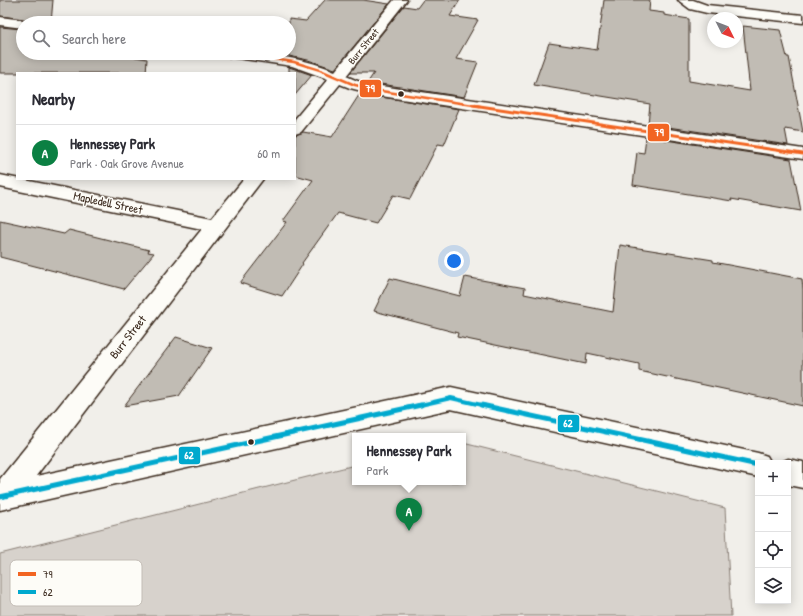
<!DOCTYPE html>
<html lang="en">
<head>
<meta charset="utf-8">
<style>
	:root { --surface:#fff; --page:#f7f7f7; --text:#2b2b33; --muted:#7c7c81; --line:#e1e1e2; --accent:#0b8043 }
	body { margin:0; font-family:"Patrick Hand",sans-serif; background:var(--page); color:var(--text) }
	.controls { position:absolute; right:12px; bottom:12px; display:grid; overflow:hidden; border-radius:0px; box-shadow:0 2px 10px #0003 }
	.controls button { width:36px; height:36px; display:grid; place-items:center; padding:0; border:0; border-bottom:1px solid var(--line); background:var(--surface); color:var(--text); font:20px sans-serif }
	.compass { position:absolute; left:707px; top:12px; width:36px; height:36px; border-radius:50%; background:var(--surface); box-shadow:0 2px 10px #0003; rotate:132deg }
	.you { position:absolute; left:454px; top:261px; width:14px; height:14px; margin:-10px; border:3px solid #fff; border-radius:50%; background:#1a73e8; box-shadow:0 0 0 6px #1a73e833 }
	.badge { display:grid; place-items:center; width:26px; height:26px; border-radius:50%; background:var(--accent); color:#fff; font-size:13px; font-weight:700 }
	.pin { position:absolute; translate:-50% -33px; filter:drop-shadow(0 1px 2px #0008) }
	.pin::after { content:''; position:absolute; top:21px; width:14px; height:12px; background:inherit; clip-path:polygon(0 0,100% 0,50% 100%) }
	.popup { position:absolute; left:352px; top:433px; width:114px; height:52px; box-sizing:border-box; display:grid; place-content:center; border-radius:0px; background:var(--surface); filter:drop-shadow(0 1px 3px #0005); font-size:13px; white-space:nowrap; color:var(--muted) }
	.popup b { font-size:15px; color:var(--text) }
	.popup::after { content:''; position:absolute; left:50%; top:100%; margin-left:-8px; border:8px solid transparent; border-top-color:var(--surface) }
	.list { margin:0; padding:0; list-style:none }
	h2 { display:flex; justify-content:space-between; align-items:center; height:52px; margin:0; padding:0 16px; font-size:17px }
	h2 small { font-size:13px; font-weight:400; color:var(--muted) }
	.list li { display:grid; grid-template-columns:26px 1fr auto; gap:12px; align-items:center; box-sizing:border-box; height:56px; padding:0 16px; border-top:1px solid var(--line) }
	.list b { display:block; font-size:15px; white-space:nowrap }
	.list p { margin:0; font-size:13px; white-space:nowrap; color:var(--muted) }
	.list em { font-size:13px; font-style:normal; color:var(--muted) }
	.icon { flex:none; width:22px; height:22px; fill:none; stroke:currentColor; stroke-width:2; stroke-linecap:round; stroke-linejoin:round }
	.map { position:relative; flex:none; width:803px; height:616px; overflow:hidden }
	.search { position:absolute; background:var(--surface); box-shadow:0 2px 10px #0003; left:16px; top:16px; width:280px; height:44px; display:flex; align-items:center; gap:10px; box-sizing:border-box; padding:0 14px; border-radius:22px; color:var(--muted); font-size:15px }
	.panel { position:absolute; background:var(--surface); box-shadow:0 2px 10px #0003; left:16px; top:72px; width:280px; height:108px; border-radius:0px }
	.map>svg:first-child { display:block }
</style>
</head>
<body>
<div class="map">
<svg width="803" height="616" viewBox="0 0 803 616">
	<rect width="100%" height="100%" fill="#f1efea"/>
	<filter id="ink" filterUnits="userSpaceOnUse"><feTurbulence type="fractalNoise" baseFrequency=".025" numOctaves="2"/><feDisplacementMap in="SourceGraphic" scale="8" xChannelSelector="R" yChannelSelector="G"/><feConvolveMatrix kernelMatrix="1 2 1 2 8 2 1 2 1" color-interpolation-filters="sRGB"/></filter>
	<g filter="url(#ink)">
		<polygon fill="#d7d2cc" stroke="#897e75" points="463,443 725,508 731,616 0,616 0,554 355,465 355,482 463,482"/>
		<g fill="#c1bcb4" stroke="#3b2a1e">
			<polygon points="0,0 53,0 51,23 30,23 23,19 0,16"/>
			<polygon points="325,0 363,0 389,4 335,69 308,60 289,56 289,19 306,21"/>
			<polygon points="423,0 460,0 450,16 478,20 456,59 478,62 464,97 368,82 374,73 350,73 404,6 417,8"/>
			<polygon points="604,0 650,0 649,11 664,13 664,15 689,19 689,81 750,91 743,26 780,30 787,57 789,57 803,132 785,129 788,145 648,124 650,104 534,85 549,43 597,50"/>
			<polygon points="0,27 23,29 23,53 112,53 147,59 146,73 0,73"/>
			<polygon points="289,67 312,75 295,95 295,73 289,73"/>
			<polygon points="361,92 381,97 459,109 444,145 438,144 410,199 393,195 376,223 338,213 302,263 303,264 282,296 240,283 287,222 283,221 313,180 295,175 295,135 303,132 332,137"/>
			<polygon points="646,137 791,159 801,211 731,199 732,201 633,185 637,152 644,153"/>
			<polygon points="0,220 64,234 69,230 149,250 148,252 154,253 124,289 0,257"/>
			<polygon points="620,245 713,260 713,262 802,279 803,290 803,406 639,371 639,364 587,353 586,364 457,337 458,333 374,311 390,278 460,296 465,277 525,288 524,294 613,312"/>
			<polygon points="176,337 212,348 179,396 124,406"/>
		</g>
		<g fill="none" stroke-linecap="round" stroke-linejoin="round">
			<defs>
				<g id="minor">
					<path d="M 394,0 L 407,0 L 346,76 L 360,82 L 381,86 L 803,149 L 803,159 L 381,96 L 350,88 L 340,84 L 301,132 L 295,134 L 295,119 L 328,79 L 292,66 L 230,57 L 225,56 L 223,53 C 262,53 299,56 335,71 Z"/>
					<polygon points="678,0 693,0 707,5 803,15 803,23 707,13 690,9"/>
					<polygon points="0,17 23,20 29,23 23,23 23,28 0,25"/>
					<polygon points="0,175 212,218 244,179 263,179 36,476 451,387 758,453 767,456 771,463 758,463 758,477 451,409 0,510 0,479 202,229 0,187"/>
					<polygon points="788,459 803,462 803,488 788,485 788,463 779,463"/>
				</g>
			</defs>
			<use href="#minor" stroke="#3b2a1e" stroke-width="3"/>
			<use href="#minor" fill="#fdfcf7" fill-rule="evenodd"/>
			<defs>
				<polyline id="bus-1-far1" points="230,53 294,62 320,70 355,85 381,91 480,106"/>
				<polyline id="bus-1" points="473,105 803,154"/>
				<polyline id="bus-2-far1" points="416,406 451,398 486,406"/>
				<g id="bus-2">
					<polyline points="481,405 758,465"/>
					<polyline points="0,497 421,405"/>
				</g>
			</defs>
			<use href="#bus-1-far1" stroke="#fdfcf7" stroke-width="4.5"/>
			<use href="#bus-1" stroke="#fdfcf7" stroke-width="5.5"/>
			<use href="#bus-2-far1" stroke="#fdfcf7" stroke-width="7"/>
			<use href="#bus-2" stroke="#fdfcf7" stroke-width="8"/>
			<use href="#bus-1-far1" stroke="#f26522" stroke-width="2.5"/>
			<use href="#bus-1" stroke="#f26522" stroke-width="3"/>
			<use href="#bus-2-far1" stroke="#00a9ce" stroke-width="4"/>
			<use href="#bus-2" stroke="#00a9ce" stroke-width="5"/>
		</g>
	</g>
	<g fill="#3b2a1e" stroke="#fdfcf7" stroke-width="1.5">
		<circle cx="401" cy="94" r="3.5"/>
		<circle cx="251" cy="442" r="3.5"/>
	</g>
	<g text-anchor="middle" stroke-width="3" stroke-linejoin="round" paint-order="stroke">
		<g font-size="10" fill="#3b2a1e" stroke="#fdfcf7">
			<text transform="translate(363 46) rotate(-51)" y="4">Burr Street</text>
		</g>
		<g font-size="12" fill="#3b2a1e" stroke="#fdfcf7">
			<text transform="translate(108 203) rotate(12)" y="4">Mapledell Street</text>
			<text transform="translate(128 337) rotate(-52)" y="4">Burr Street</text>
		</g>
	</g>
	<rect x="10" y="560" width="132" height="46" rx="6" fill="#fdfcf7" stroke="#c3bdb6" stroke-width="1"/>
	<rect x="18" y="572" width="18" height="4" fill="#f26522"/>
	<rect x="18" y="590" width="18" height="4" fill="#00a9ce"/>
	<g font-size="11" fill="#3b2a1e">
		<text x="43" y="578">79</text>
		<text x="43" y="596">62</text>
	</g>
	<g stroke="#fdfcf7" stroke-width="1.5">
		<rect x="359" y="79" width="23" height="19" rx="4" fill="#f26522"/>
		<rect x="647" y="123" width="23" height="19" rx="4" fill="#f26522"/>
		<rect x="557" y="414" width="23" height="19" rx="4" fill="#00a9ce"/>
		<rect x="178" y="446" width="23" height="19" rx="4" fill="#00a9ce"/>
	</g>
	<g font-size="11" text-anchor="middle" font-weight="bold" fill="#fff">
		<text x="370" y="92">79</text>
		<text x="659" y="136">79</text>
		<text x="568" y="427">62</text>
		<text x="189" y="459">62</text>
	</g>
</svg>
<div class="controls">
<button>+</button>
<button>−</button>
<button><svg class="icon" aria-label="locate" viewBox="0 0 24 24"><circle cx="12" cy="12" r="6"/><path d="M12 2v4M12 18v4M2 12h4M18 12h4"/></svg></button>
<button><svg class="icon" aria-label="layers" viewBox="0 0 24 24"><path d="M12 4l9 5-9 5-9-5zM3 14l9 5 9-5"/></svg></button>
</div>
<svg class="compass" viewBox="-18 -18 36 36"><path d="M0-13l5 13h-10z" fill="#e53935"/><path d="M0 13l5-13h-10z" fill="#7c7c81"/></svg>
<div class="you"></div>
<div class="pin badge" style="left:409px;top:531px">A</div>
<div class="popup"><b>Hennessey Park</b>Park</div>
<div class="search"><svg class="icon" aria-label="search" viewBox="0 0 24 24"><circle cx="10" cy="10" r="6"/><path d="M15 15l6 6"/></svg>Search here</div>
<section class="panel">
<h2>Nearby<small></small></h2>
<ul class="list">
<li><span class="badge">A</span><div><b>Hennessey Park</b><p>Park · Oak Grove Avenue</p></div><em>60 m</em></li>
</ul>
</section>
</div>
</body>
</html>
